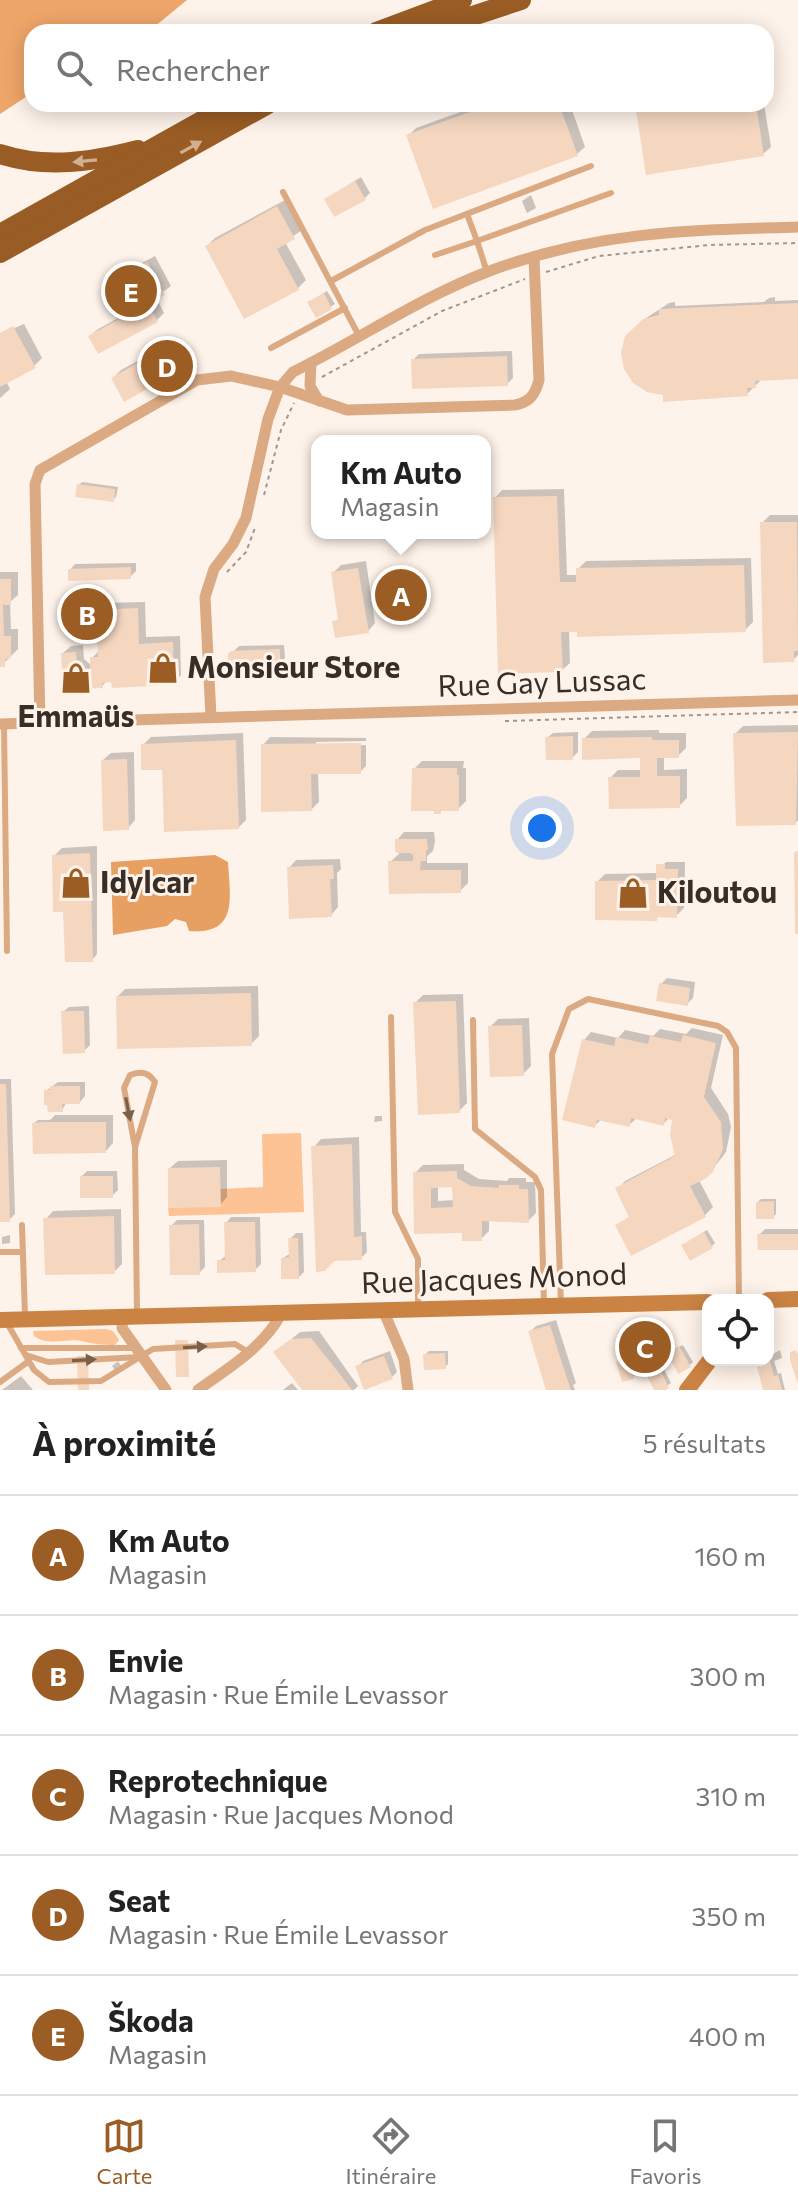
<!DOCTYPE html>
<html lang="fr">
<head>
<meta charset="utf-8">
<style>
	:root { --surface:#fff; --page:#f6f6f6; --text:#222; --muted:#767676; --line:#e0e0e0; --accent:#9b5d23 }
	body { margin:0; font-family:Commissioner,sans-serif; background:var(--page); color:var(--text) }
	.controls { position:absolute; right:24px; bottom:24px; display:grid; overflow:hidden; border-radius:16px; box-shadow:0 4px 20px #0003 }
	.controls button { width:72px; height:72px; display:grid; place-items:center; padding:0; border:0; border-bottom:2px solid var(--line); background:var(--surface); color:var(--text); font:40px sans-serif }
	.you { position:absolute; left:542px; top:828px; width:28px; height:28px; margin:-20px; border:6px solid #fff; border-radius:50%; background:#1a73e8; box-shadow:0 0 0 12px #1a73e833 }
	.badge { display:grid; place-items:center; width:52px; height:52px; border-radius:50%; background:var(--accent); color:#fff; font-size:26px; font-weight:700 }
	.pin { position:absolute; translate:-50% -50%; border:4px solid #fff; box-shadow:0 2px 8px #0006 }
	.popup { position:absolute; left:311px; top:435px; width:180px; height:104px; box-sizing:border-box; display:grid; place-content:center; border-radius:16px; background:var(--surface); filter:drop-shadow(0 2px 6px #0005); font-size:26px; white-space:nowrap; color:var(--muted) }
	.popup b { font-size:30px; color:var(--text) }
	.popup::after { content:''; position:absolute; left:50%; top:100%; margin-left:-16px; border:16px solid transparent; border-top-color:var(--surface) }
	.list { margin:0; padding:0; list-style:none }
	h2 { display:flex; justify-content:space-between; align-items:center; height:104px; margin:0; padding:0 32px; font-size:34px }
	h2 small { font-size:26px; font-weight:400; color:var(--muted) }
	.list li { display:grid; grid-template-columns:52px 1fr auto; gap:24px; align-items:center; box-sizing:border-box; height:120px; padding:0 32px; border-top:2px solid var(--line) }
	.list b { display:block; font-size:30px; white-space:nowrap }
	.list p { margin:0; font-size:26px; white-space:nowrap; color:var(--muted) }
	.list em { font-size:26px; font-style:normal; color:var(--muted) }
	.icon { flex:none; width:44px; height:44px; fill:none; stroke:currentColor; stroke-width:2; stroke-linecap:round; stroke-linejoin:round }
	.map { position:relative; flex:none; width:798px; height:1390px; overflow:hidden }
	.search { position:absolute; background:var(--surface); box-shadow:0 4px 20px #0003; left:24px; right:24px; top:24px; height:88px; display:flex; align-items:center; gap:20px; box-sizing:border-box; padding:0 28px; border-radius:24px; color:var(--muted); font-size:30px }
	.sheet { height:704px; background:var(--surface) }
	nav { display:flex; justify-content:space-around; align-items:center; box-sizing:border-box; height:112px; border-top:2px solid var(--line); background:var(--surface); font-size:22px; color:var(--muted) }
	nav a { display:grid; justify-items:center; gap:4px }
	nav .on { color:var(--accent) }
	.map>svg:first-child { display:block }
</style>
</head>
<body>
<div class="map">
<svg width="798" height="1390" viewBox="0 0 798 1390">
	<rect width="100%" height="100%" fill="#fef3ea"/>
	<g fill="#fdc395">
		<polygon points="301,1133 304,1212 169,1216 168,1208 220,1189 263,1187 262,1134"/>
		<path d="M 106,1329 L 113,1331 L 119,1340 L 115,1345 C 102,1345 93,1344 81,1341 C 65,1338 49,1347 34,1336 L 33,1331 Z"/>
	</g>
	<polygon fill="#eea569" points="0,0 187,0 148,32 32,32 32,93 0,114"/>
	<path fill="#e79f62" d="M 215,855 L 228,862 C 230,898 239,935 189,931 L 186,922 L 175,919 L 167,926 L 113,935 L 111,862 Z"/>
	<g fill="#0003" fill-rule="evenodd">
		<polygon points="482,104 570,104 585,147 577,154 408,136 416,128"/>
		<polygon points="637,104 764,104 771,147 763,154"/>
		<polygon points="361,177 370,193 365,198 326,199"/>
		<polygon points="531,195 536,208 527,213 522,201"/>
		<polygon points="285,200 302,230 285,242 306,280 298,288 245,317 207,246 215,238"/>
		<polygon points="155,256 171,286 156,297 164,313 157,320 90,336 98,329 124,315 108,285 116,277"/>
		<polygon points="327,291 335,304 317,315 310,302"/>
		<polygon points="775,297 775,301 798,300 798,377 762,379 747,394 640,322 669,303 675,302 675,306 764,302 769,298"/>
		<polygon points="24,324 42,358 34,366 6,381 10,389 0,398 0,334"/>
		<polygon points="178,339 190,360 182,368 113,378 121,370"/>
		<polygon points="512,351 513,378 507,384 413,360 419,354"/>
		<polygon points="82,482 118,487 116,497 113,500 79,485"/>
		<polygon points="564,489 567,575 578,575 578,569 586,561 751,558 753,622 745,630 569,630 570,663 562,670 495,498 502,490"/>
		<polygon points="770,515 798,515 798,655 793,660 762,523"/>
		<polygon points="366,561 375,623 368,631 335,622 340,617 333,573 341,565"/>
		<polygon points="136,563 136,571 130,577 70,570 75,564"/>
		<polygon points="0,572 18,572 18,595 10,602 11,629 18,629 18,649 0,667"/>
		<polygon points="103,592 104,603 145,602 146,637 180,636 181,675 174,683 108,680 102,686 79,687 63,653 71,646 83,645 84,659 92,666 92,658 100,650 99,628 70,601 78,593"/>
		<polygon points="284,645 285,658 274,669 230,655 239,646"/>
		<polygon points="798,725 798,820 796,823 735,734 743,726"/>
		<polygon points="659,730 659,733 686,733 686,748 678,756 664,756 664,770 687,769 687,798 679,806 610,778 618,770 642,770 642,756 584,739 592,731"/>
		<polygon points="578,732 578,752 572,758 547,738 553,733"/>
		<polygon points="243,733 246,820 238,828 164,768 143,745 151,737"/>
		<polygon points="270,737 366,738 366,741 316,742 316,746 366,745 366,766 360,772 318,772 319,802 311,810 263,745"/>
		<polygon points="134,752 135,820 128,828 103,760 111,753"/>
		<polygon points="422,761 464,761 463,768 466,768 466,801 458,809 414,769"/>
		<polygon points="404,832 434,832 435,841 433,851 427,856 427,863 468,863 468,883 460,891 390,862 399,854 397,840"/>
		<polygon points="97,846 97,954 92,960 65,910 54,856 62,848"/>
		<polygon points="340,859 341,869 337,873 338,907 331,915 289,868 296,860"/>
		<polygon points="666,862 685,862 684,908 676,916 659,916 656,919 597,882 605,874 658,873 658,870"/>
		<polygon points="667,978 695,982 693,998 687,1004 661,984"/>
		<polygon points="258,986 259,1036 251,1044 118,996 125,989"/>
		<polygon points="463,994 467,1103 459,1111 415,1003 423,995"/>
		<polygon points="89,1006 90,1045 84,1051 63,1012 69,1007"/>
		<polygon points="529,1018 531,1066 523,1074 490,1027 498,1019"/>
		<polygon points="692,1028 723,1035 711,1088 728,1114 731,1127 726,1152 713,1169 699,1180 713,1207 705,1215 632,1253 618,1226 631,1215 618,1189 625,1181 677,1154 674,1118 670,1117 663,1124 637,1118 629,1125 602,1119 595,1125 584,1040 591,1032 618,1038 625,1030 653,1036 660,1029 686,1034"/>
		<polygon points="0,1079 11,1079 15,1214 9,1220 0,1220"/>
		<polygon points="58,1082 85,1082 85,1096 80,1102 67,1102 62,1110 46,1091"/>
		<polygon points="55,1115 113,1115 113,1143 106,1151 34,1123 38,1120 50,1120"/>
		<polygon points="375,1116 382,1116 382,1121 374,1122"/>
		<polygon points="359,1137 361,1232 366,1232 367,1252 361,1258 314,1147 321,1139"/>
		<polygon points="227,1160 227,1197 220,1205 170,1168 178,1161"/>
		<path d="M 464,1164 L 464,1170 L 479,1179 L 507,1181 L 509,1178 L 526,1178 L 526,1182 L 535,1182 L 536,1213 L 528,1221 L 489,1219 L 489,1231 L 481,1239 L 464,1231 L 416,1232 L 415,1173 L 423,1165 ZM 454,1185 L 455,1200 L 438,1201 L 438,1186 Z"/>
		<polygon points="87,1171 117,1171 118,1190 112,1196 82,1176"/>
		<polygon points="761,1199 776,1199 776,1214 773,1217 758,1202"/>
		<polygon points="121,1209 122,1264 114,1272 46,1219 53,1211"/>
		<polygon points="231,1217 260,1217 261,1264 255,1270 219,1261 227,1255 226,1223"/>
		<polygon points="177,1220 204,1220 205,1267 199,1273 171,1226"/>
		<polygon points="765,1229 798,1229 798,1248 759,1235"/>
		<polygon points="707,1230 715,1243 712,1246 683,1245"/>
		<polygon points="296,1233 303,1233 304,1272 299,1277 283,1258 291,1253 290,1239"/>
		<polygon points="10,1235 10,1243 2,1244 2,1237"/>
		<polygon points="556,1320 576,1383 573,1385 575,1390 548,1390 530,1332 536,1326"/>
		<polygon points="645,1324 652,1336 666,1329 671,1338 640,1358 628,1336"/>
		<polygon points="319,1331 358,1386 354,1390 312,1390 276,1352 300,1332"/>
		<polygon points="683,1345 693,1362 689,1366 673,1350"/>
		<polygon points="772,1350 773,1354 780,1350 782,1358 774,1361 778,1374 781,1373 785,1390 765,1390 758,1360 768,1360 768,1351"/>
		<polygon points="390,1351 397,1372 392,1377 358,1367 363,1361"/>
		<polygon points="429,1351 448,1351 448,1364 445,1367 425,1355"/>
		<polygon points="631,1356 636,1374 633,1377 618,1363"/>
		<polygon points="658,1358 671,1383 661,1390 657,1390 648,1363"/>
		<polygon points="118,1361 123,1369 117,1373 112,1366"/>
		<polygon points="21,1376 33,1390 2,1390"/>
		<polygon points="292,1383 298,1390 283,1390"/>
	</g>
	<g fill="#f5d7c0" fill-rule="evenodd">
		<polygon points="492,104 559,104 578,156 433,209 406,135"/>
		<polygon points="635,104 756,104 764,156 646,175"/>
		<polygon points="355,181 366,200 334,217 324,199"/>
		<polygon points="277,206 295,239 277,249 299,290 244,319 205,246"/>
		<polygon points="147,262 158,279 156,280 165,295 148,304 158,322 98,354 88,336 123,317 106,285"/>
		<polygon points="324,293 332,309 316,318 307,302"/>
		<polygon points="798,303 798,379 755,381 756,388 747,388 748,396 663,402 663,395 647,392 633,383 624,369 621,353 625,336 643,319 659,315 659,309"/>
		<polygon points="13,326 36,368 0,387 0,333"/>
		<polygon points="170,345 183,369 124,402 111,378"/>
		<polygon points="507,356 508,386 412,389 411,359"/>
		<polygon points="77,484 115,489 114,502 75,497"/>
		<polygon points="557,496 560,582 576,582 576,568 744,565 746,632 577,637 577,632 561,632 563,672 498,674 493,497"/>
		<polygon points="760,522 797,522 798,651 794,651 794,662 763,663"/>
		<polygon points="131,567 131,579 68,581 68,569"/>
		<polygon points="358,568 369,633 335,638 332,621 338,620 331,572"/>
		<polygon points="0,579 11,579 11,605 3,605 4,636 11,636 11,658 5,659 5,667 0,667"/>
		<polygon points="96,599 97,610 138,608 139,644 173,642 174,685 112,688 111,682 102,683 103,688 79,689 62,674 61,653 76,652 77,667 83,672 90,672 90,657 98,657 97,630 69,631 68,600"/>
		<polygon points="280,649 280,666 275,666 275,671 236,673 236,668 228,668 228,654 231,651"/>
		<polygon points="798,732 796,825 736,826 733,733"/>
		<polygon points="573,736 573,760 546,760 545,737"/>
		<polygon points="652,737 652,740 679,740 679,758 657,758 657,776 680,776 680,808 609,809 608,777 640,777 640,758 582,760 582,738"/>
		<polygon points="236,740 239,829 164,832 162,770 141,770 141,744"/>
		<polygon points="361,743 361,774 311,774 312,811 261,812 261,744"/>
		<polygon points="127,759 129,830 103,831 101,760"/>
		<polygon points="412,768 457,768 457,775 459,775 459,811 441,811 441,814 434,814 434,811 411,811"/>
		<polygon points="395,839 427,839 428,850 426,850 426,861 421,861 420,870 461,870 461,893 389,894 388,861 413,861 413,855 410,853 397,853 395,851"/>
		<polygon points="798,851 798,934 795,934 794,852"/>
		<polygon points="90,853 93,962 65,962 63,912 53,912 52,855"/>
		<polygon points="656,864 665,864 665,869 678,869 677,918 657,917 657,921 595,920 595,881 656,880"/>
		<polygon points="333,865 334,879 330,879 332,917 289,919 287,867"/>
		<polygon points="659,983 690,988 688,1006 656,1001"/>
		<polygon points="251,993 252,1046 117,1049 116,996"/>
		<polygon points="456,1001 460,1113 418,1115 413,1002"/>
		<polygon points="61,1011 84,1011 85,1053 63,1054"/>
		<polygon points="522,1025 524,1076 490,1077 488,1026"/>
		<polygon points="683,1035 716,1043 704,1097 721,1122 723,1149 713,1172 705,1179 690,1186 706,1217 631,1256 615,1225 629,1217 615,1188 675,1156 670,1135 672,1120 665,1118 664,1126 631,1118 630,1127 597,1120 595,1128 562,1120 582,1039 614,1046 616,1037 648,1044 650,1036 681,1042"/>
		<polygon points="0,1084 6,1084 10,1222 0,1222"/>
		<polygon points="50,1086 80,1086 80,1104 62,1104 63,1112 48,1112 47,1105 44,1105 44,1090 50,1090"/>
		<polygon points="45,1122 106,1122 106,1153 33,1154 32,1123"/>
		<polygon points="352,1144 354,1237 362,1236 362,1260 334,1261 325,1271 316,1272 311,1146"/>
		<polygon points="220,1167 221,1207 168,1208 168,1168"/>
		<path d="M 457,1171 L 457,1178 L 471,1186 L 499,1188 L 499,1185 L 519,1185 L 519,1189 L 528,1189 L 529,1223 L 482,1221 L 482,1241 L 462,1241 L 462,1233 L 414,1234 L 413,1172 ZM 452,1187 L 453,1207 L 431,1208 L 431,1188 Z"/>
		<rect x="80" y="1176" width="33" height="22"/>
		<polygon points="774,1201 774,1219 756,1219 756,1202"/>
		<polygon points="114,1216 115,1274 45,1275 43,1218"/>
		<polygon points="224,1222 255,1222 256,1272 217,1273 217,1260 225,1260"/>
		<polygon points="199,1224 200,1275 170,1275 169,1225"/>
		<polygon points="704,1232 713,1248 690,1261 681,1245"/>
		<polygon points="757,1234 798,1234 798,1250 758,1250"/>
		<polygon points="288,1238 298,1238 299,1279 281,1279 281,1258 289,1257"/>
		<polygon points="550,1325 560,1357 571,1390 546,1390 528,1331"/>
		<polygon points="639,1328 646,1340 662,1331 669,1344 639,1360 626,1335"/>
		<polygon points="311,1338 335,1368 352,1390 302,1390 273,1352 291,1339"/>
		<polygon points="175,1340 188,1340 189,1377 176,1377"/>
		<polygon points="679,1346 691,1367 678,1374 667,1353"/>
		<polygon points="796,1350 798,1354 798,1384 790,1360 790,1352"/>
		<polygon points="445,1353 446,1369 424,1370 423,1354"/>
		<polygon points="768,1354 774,1376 778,1375 782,1390 763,1390 755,1360 768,1360"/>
		<polygon points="77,1356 88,1356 89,1390 78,1390"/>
		<polygon points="384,1356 393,1379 364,1390 355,1366"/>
		<polygon points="628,1358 634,1379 622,1382 616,1362"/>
		<polygon points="655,1359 669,1388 666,1390 654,1390 642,1366"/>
	</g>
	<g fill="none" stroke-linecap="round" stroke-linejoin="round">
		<g stroke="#a1968d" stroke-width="2" stroke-dasharray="4 4" stroke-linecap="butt">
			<polyline points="546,272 599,256 709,245 798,243"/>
			<polyline points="322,377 442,311 525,279"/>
			<polyline points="264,495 281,430 294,403"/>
			<polyline points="227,572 246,552 255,528"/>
			<polyline points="505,721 798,712"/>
		</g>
		<g stroke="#dbaa82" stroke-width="6">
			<polyline points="283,192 359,336"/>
			<polyline points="435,255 477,241 467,214"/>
			<polyline points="487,272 477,241 611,193"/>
			<polyline points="331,281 425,230 591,166"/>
			<polyline points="271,348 345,308"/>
			<polyline points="4,724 7,951"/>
			<polyline points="391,1017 395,1212 418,1259 418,1309"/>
			<polyline points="473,1020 475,1129 535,1177 541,1190 544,1305"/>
			<path d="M 135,1147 L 155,1082 C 148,1072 142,1071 130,1075 L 124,1088 L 135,1147 L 137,1315"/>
			<polyline points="22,1225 25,1316"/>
			<polyline points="0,1252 23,1252"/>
			<polyline points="561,1305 552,1054 569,1009 588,999 718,1026 727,1032 736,1048 739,1300"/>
			<polyline points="7,1323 34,1370 49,1382 101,1381 153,1349 235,1344 248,1352"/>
			<polyline points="21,1348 137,1348"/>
			<polyline points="26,1355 48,1362 139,1357"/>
			<polyline points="0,1382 29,1361"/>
		</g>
		<g stroke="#dbaa82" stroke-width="11">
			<polyline points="311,363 310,386 319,401"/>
			<path d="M 211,717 L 205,597 L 214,569 L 233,544 L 246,518 L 268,419 L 280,387 L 293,372 C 358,340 419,298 487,272 C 592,232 688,230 798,227"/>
			<path d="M 40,723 L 35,484 L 40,470 L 197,380 L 231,376 L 280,387 L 347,410 L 515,405 C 530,402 535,395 539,380 L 534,257"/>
			<polyline points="0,724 798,700"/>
			<polyline points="383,1310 404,1359 408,1390"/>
			<polyline points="123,1317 122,1328 166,1390"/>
			<path d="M 198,1390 C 228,1368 264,1347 281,1314"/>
		</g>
		<g stroke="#cb8344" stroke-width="16">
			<polyline points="768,1300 798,1299"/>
			<polyline points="0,1320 708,1302"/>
			<polyline points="687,1390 710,1360"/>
		</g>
		<g stroke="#995c24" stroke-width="20">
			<polyline points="376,32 462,0"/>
			<polyline points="424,32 521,0"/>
			<path d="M 0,154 C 46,169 91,162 138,150"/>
			<polyline points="0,234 232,104"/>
			<polyline points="0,253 268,104"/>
		</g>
	</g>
	<defs><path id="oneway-solid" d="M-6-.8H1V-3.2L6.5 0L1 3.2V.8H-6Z" transform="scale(2)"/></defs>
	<g fill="#d1af91">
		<use href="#oneway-solid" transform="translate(191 147) rotate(-29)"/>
		<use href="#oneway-solid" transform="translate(85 161) rotate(175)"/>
	</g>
	<g fill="#79604a">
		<use href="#oneway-solid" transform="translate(128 1109) rotate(79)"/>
		<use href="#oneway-solid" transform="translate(195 1347) rotate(-3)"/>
		<use href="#oneway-solid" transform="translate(84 1360) rotate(-3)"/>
	</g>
	<defs>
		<symbol id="shop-bare" viewBox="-9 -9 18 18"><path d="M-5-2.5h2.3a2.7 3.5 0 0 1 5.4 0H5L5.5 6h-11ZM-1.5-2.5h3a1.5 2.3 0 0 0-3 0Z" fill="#9b5d23" stroke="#fef3ea" stroke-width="2.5" paint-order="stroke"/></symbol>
	</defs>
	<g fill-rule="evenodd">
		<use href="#shop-bare" x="141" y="646" width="44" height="44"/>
		<use href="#shop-bare" x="54" y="656" width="44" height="44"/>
		<use href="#shop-bare" x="54" y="861" width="44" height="44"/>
		<use href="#shop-bare" x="611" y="871" width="44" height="44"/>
	</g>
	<g text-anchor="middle" stroke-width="6" stroke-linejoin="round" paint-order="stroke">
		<g font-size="30" font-weight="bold" fill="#382e25" stroke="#fef3ea" text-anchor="start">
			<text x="187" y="678">Monsieur Store</text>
			<text x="76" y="727" text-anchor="middle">Emmaüs</text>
			<text x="100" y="893">Idylcar</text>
			<text x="657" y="903">Kiloutou</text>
		</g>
		<g font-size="30" fill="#382e25" stroke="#fef3ea">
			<text transform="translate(542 683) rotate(-2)" y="10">Rue Gay Lussac</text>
			<text transform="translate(494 1279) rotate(-2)" y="10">Rue Jacques Monod</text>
		</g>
	</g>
</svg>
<div class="controls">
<button><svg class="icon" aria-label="locate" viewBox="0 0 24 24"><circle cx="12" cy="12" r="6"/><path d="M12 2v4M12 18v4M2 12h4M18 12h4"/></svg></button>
</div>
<div class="you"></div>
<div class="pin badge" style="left:401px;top:595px">A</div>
<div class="popup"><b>Km Auto</b>Magasin</div>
<div class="pin badge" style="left:87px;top:614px">B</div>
<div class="pin badge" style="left:645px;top:1347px">C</div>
<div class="pin badge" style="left:167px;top:366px">D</div>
<div class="pin badge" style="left:131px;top:291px">E</div>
<div class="search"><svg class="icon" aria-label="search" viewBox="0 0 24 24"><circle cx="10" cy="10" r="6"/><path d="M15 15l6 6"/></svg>Rechercher</div>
</div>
<section class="sheet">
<h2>À proximité<small>5 résultats</small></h2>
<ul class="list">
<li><span class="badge">A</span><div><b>Km Auto</b><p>Magasin</p></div><em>160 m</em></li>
<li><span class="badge">B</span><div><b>Envie</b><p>Magasin · Rue Émile Levassor</p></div><em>300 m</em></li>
<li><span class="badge">C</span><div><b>Reprotechnique</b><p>Magasin · Rue Jacques Monod</p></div><em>310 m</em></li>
<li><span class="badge">D</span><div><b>Seat</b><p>Magasin · Rue Émile Levassor</p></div><em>350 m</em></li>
<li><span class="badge">E</span><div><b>Škoda</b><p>Magasin</p></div><em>400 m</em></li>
</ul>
</section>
<nav>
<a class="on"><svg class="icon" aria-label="map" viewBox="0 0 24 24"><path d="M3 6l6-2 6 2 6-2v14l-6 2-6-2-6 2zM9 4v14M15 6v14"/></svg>Carte</a>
<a><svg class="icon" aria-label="directions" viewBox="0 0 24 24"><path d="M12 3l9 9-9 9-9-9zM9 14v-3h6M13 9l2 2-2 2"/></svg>Itinéraire</a>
<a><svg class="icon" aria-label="saved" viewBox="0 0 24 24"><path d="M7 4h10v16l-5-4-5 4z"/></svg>Favoris</a>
</nav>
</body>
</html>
